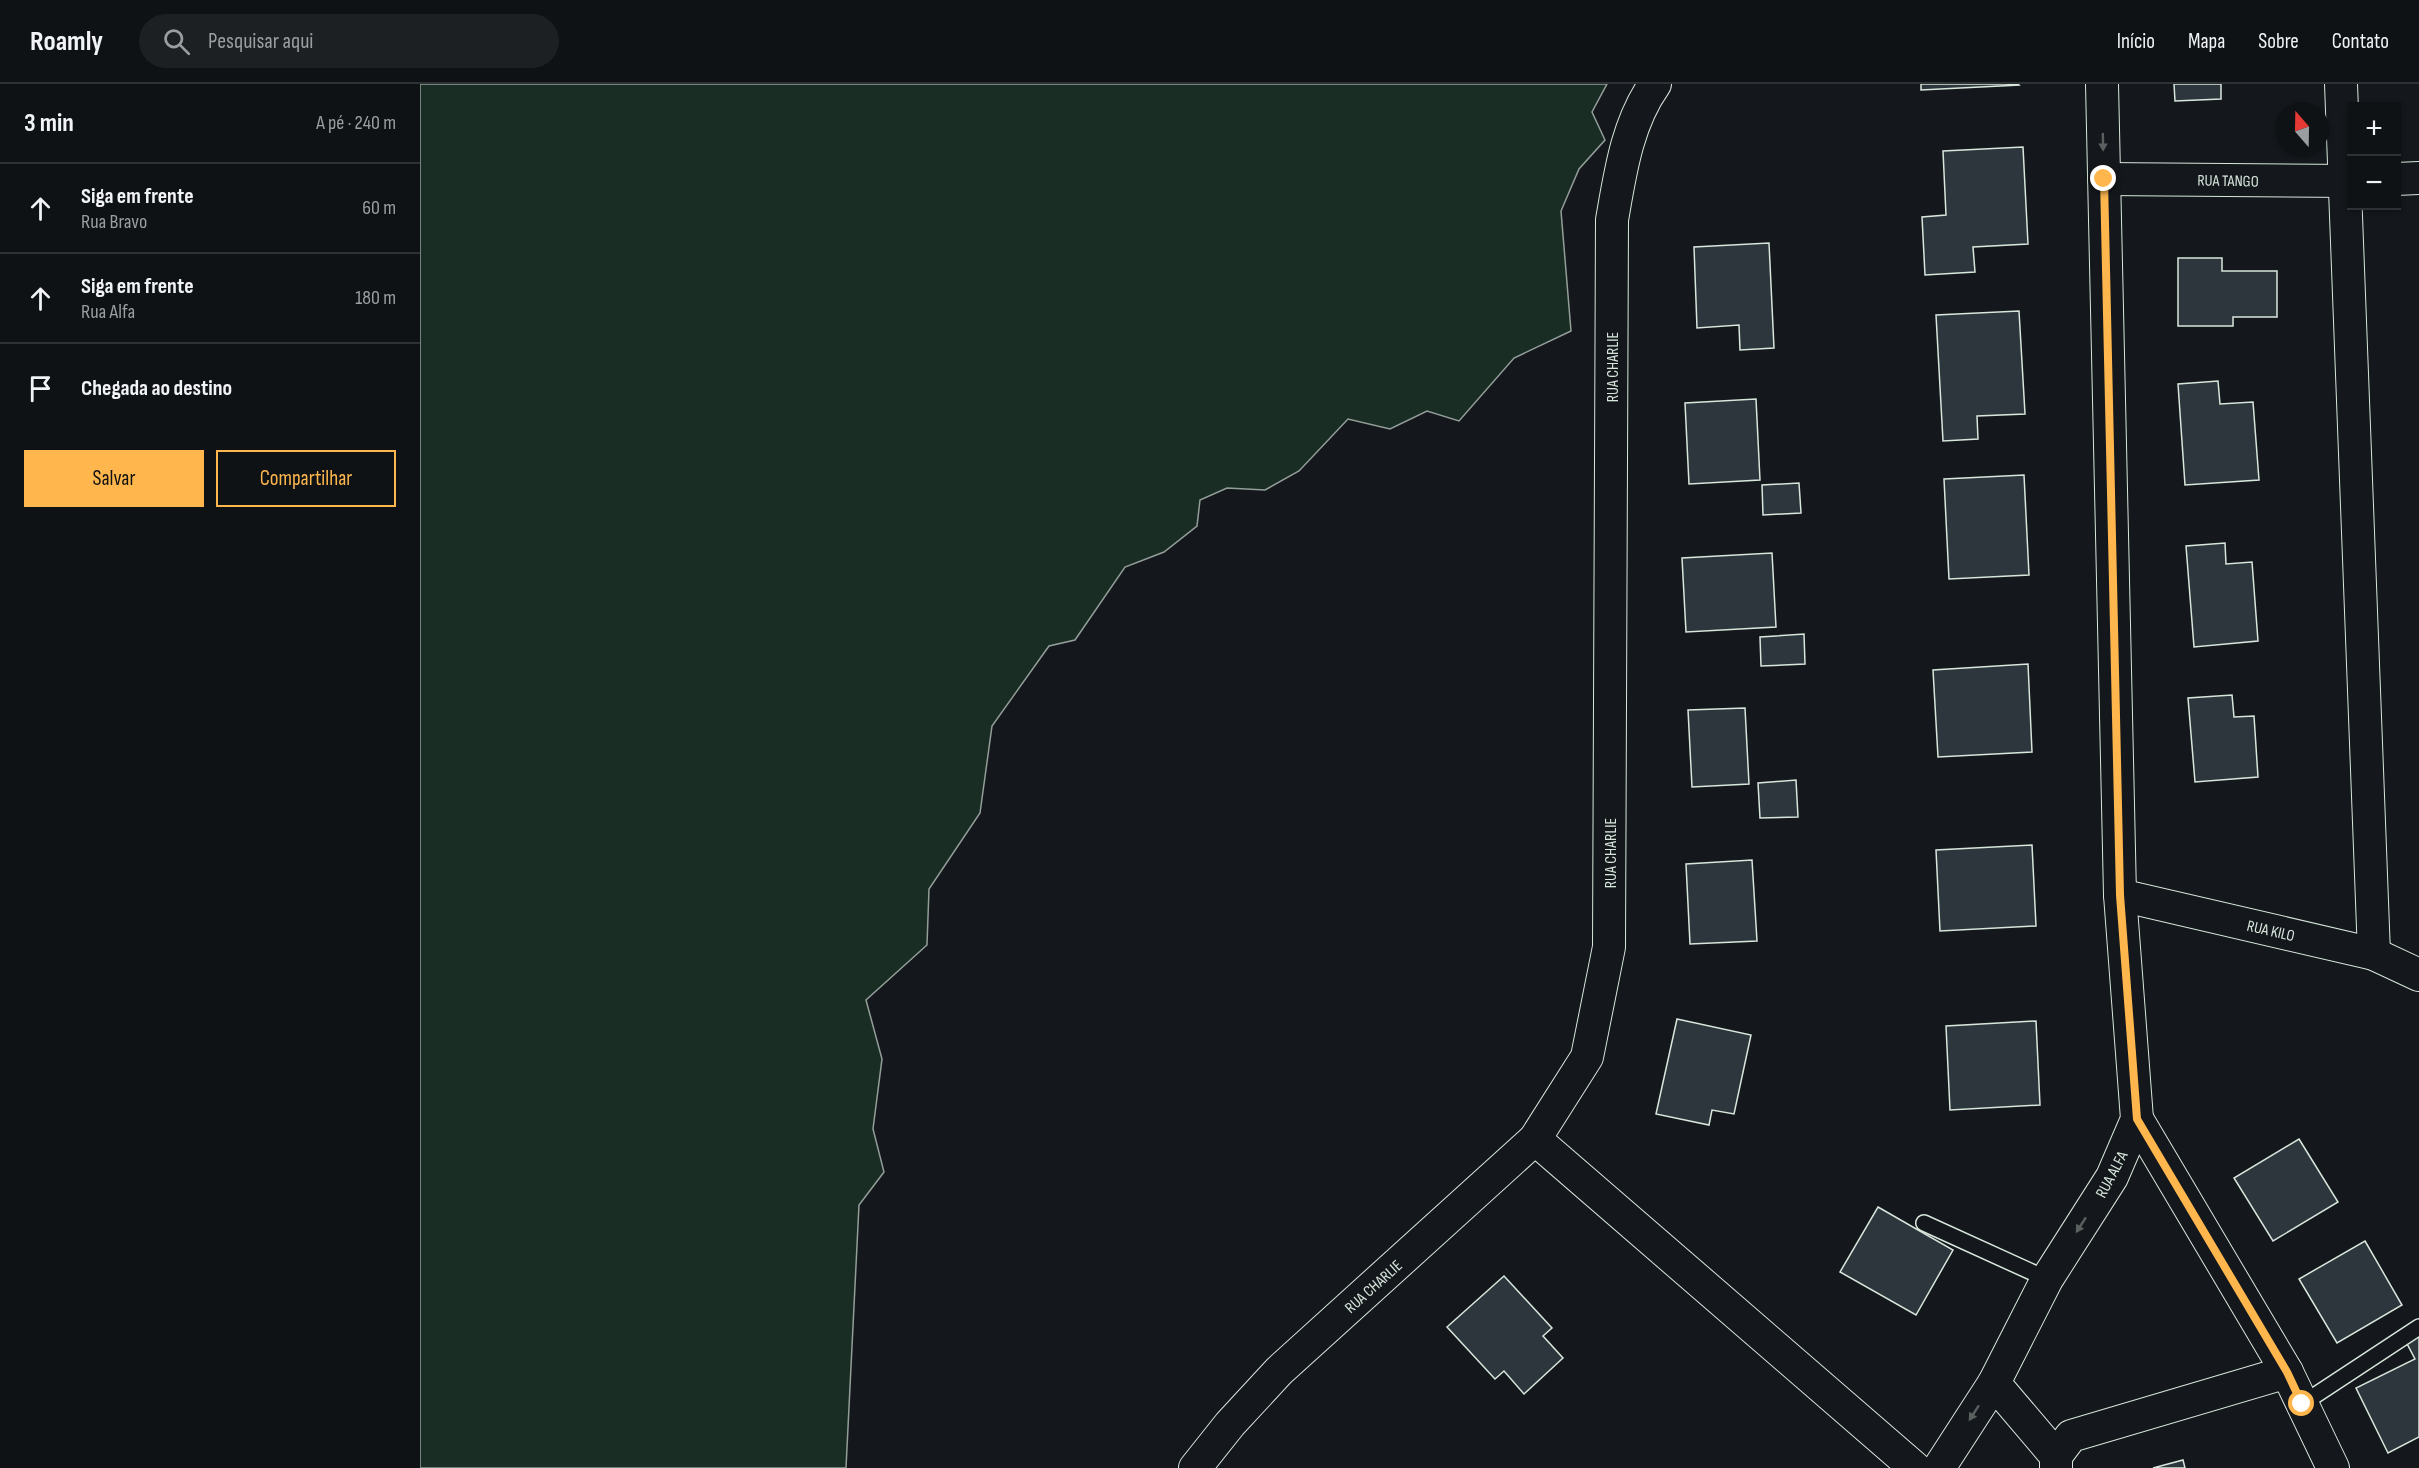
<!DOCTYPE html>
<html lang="pt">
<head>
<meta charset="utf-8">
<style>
	:root { --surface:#0f1215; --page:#1d2022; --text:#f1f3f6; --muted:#9b9ea0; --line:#2f3234; --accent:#ffb74d }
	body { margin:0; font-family:"Sofia Sans Condensed",sans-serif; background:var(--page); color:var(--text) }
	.controls { position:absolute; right:18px; top:18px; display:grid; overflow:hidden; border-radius:0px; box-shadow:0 2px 4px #0004 }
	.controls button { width:54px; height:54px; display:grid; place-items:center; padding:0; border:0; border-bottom:2px solid var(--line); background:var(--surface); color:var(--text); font:30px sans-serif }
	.compass { position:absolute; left:1855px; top:18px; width:54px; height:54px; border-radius:50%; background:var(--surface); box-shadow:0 2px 4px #0004; rotate:340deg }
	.stop { position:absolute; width:18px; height:18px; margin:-14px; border:4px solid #ffb74d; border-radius:50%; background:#fff }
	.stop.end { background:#ffb74d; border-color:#fff; box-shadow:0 2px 6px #0008 }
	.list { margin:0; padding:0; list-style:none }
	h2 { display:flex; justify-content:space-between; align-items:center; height:78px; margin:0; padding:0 24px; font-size:26px }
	h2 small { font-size:20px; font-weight:400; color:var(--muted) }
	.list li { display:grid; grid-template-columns:39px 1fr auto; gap:18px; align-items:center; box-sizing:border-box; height:90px; padding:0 24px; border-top:2px solid var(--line) }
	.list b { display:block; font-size:22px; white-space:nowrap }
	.list p { margin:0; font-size:20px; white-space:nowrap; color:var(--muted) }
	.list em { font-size:20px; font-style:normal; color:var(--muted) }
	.actions { display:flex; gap:12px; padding:18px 24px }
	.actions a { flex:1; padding:14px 0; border:2px solid var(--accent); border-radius:0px; text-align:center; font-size:21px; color:var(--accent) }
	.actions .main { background:var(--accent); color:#111 }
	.icon { flex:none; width:33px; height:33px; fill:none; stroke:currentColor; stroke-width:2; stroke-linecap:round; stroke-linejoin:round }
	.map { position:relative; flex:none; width:1999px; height:1384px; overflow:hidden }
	header { display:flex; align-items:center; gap:36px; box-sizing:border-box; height:84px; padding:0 30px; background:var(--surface); border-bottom:2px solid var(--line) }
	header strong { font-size:28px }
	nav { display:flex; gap:33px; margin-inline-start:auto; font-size:21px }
	.search { width:420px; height:54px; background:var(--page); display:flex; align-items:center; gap:15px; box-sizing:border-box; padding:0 21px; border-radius:33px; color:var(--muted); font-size:22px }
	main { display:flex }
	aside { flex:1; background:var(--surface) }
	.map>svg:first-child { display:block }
</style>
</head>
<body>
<header>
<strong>Roamly</strong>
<div class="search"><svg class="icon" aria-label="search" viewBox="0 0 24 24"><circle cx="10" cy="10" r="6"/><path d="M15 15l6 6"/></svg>Pesquisar aqui</div>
<nav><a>Início</a><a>Mapa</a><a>Sobre</a><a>Contato</a></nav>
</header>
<main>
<aside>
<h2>3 min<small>A pé · 240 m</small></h2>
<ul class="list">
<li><svg class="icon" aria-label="ahead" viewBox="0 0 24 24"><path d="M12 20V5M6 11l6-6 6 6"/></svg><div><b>Siga em frente</b><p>Rua Bravo</p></div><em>60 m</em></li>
<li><svg class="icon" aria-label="ahead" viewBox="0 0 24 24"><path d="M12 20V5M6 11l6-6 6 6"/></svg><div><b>Siga em frente</b><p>Rua Alfa</p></div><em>180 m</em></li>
<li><svg class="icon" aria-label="arrive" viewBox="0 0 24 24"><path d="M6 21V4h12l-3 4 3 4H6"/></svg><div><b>Chegada ao destino</b></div></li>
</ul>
<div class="actions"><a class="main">Salvar</a><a>Compartilhar</a></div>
</aside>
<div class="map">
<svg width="1999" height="1384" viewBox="0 0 1999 1384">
	<rect width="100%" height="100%" fill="#14181c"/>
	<polygon fill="#1a2d24" stroke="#939e99" stroke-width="1.5" points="0,0 1187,0 1172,28 1185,56 1159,85 1141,127 1151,247 1094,274 1039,337 1007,327 970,345 928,335 879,387 845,406 807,404 780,416 777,442 744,468 705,483 655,556 629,562 572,642 560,729 509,805 507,861 446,916 462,975 453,1045 464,1088 439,1121 426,1384 0,1384"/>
	<g fill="#2c363c" stroke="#d8e6dc" stroke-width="1.5">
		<polygon points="1501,0 1598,0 1599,1 1501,6"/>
		<polygon points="1754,0 1801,0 1801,15 1755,17"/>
		<polygon points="1603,63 1608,160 1553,163 1555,188 1505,191 1502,133 1526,131 1523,67"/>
		<polygon points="1349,159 1354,264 1320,266 1319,241 1277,244 1274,163"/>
		<polygon points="1758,174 1802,174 1802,187 1857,187 1857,233 1813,233 1813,242 1758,242"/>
		<polygon points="1599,227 1605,330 1557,332 1558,355 1523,357 1516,231"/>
		<polygon points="1798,297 1800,320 1833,318 1839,396 1765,401 1758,300"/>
		<polygon points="1336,315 1340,396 1269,400 1265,319"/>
		<polygon points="1604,391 1609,491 1529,495 1524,395"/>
		<polygon points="1379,399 1381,429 1343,431 1342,401"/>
		<polygon points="1805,459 1806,480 1832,478 1838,557 1774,563 1766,462"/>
		<polygon points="1352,469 1356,543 1266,548 1262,474"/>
		<polygon points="1384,550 1385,580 1341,582 1340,553"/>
		<polygon points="1608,580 1612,668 1518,673 1513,586"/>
		<polygon points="1812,611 1814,633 1834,632 1838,693 1775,698 1768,614"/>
		<polygon points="1325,624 1329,700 1272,703 1268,626"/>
		<polygon points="1376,696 1378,733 1340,734 1338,699"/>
		<polygon points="1612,761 1616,842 1520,847 1516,766"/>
		<polygon points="1332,776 1337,857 1270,860 1266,780"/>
		<polygon points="1257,935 1331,951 1314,1030 1292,1026 1289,1041 1236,1030"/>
		<polygon points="1616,937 1620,1021 1530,1026 1526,942"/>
		<polygon points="1879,1055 1918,1118 1853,1157 1814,1094"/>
		<polygon points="1458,1123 1533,1166 1496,1231 1420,1188"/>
		<polygon points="1945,1157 1982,1221 1917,1259 1879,1195"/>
		<polygon points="1084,1192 1132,1244 1123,1252 1143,1274 1104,1310 1084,1287 1075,1295 1027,1243"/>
		<polygon points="1999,1247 1999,1353 1968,1369 1936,1304 1995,1275 1984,1254"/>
		<polygon points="1763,1376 1765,1384 1733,1384"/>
	</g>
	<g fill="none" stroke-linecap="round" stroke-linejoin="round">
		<defs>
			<g id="lane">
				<polyline points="1504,1139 1627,1195"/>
				<polyline points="1882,1320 1999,1243"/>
			</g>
			<g id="street">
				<polyline points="1921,0 1954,870"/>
				<polyline points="1684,95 1932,97"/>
				<polyline points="1976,95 1999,94"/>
				<polyline points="1700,811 1954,870 1999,891"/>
				<polyline points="1717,1035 1867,1288 1913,1384"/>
				<polyline points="1115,1055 1495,1384"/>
				<polyline points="1574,1299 1636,1372"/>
				<path d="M 775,1384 L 810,1340 L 859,1287 L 1115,1055 L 1167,973 L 1189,863 L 1192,136 C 1200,90 1207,39 1235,0"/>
				<polyline points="1519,1384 1574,1299 1627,1195 1692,1093 1717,1035 1700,811 1682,0"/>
				<polyline points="1636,1384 1636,1372 1651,1352 1867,1288"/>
			</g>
		</defs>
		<use href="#lane" stroke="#d8e6dc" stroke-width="18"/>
		<use href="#street" stroke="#d8e6dc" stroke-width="34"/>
		<use href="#lane" stroke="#14181c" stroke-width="15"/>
		<use href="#street" stroke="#14181c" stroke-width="32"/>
	</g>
	<defs><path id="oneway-solid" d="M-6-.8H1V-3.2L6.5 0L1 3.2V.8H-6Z" transform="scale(1.5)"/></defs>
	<g fill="#59605f">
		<use href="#oneway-solid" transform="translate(1683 58) rotate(89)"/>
		<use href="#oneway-solid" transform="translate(1661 1141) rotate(123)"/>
		<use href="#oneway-solid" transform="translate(1554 1329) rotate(123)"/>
	</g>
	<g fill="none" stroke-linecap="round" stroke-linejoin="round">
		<polyline stroke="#ffb74d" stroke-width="8" points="1684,95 1700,811 1717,1035 1867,1288 1882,1320"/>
	</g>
	<g text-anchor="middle" stroke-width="4.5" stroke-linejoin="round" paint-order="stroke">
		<g font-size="16" fill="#d8e6dc" stroke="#14181c">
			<text transform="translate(1808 96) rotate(1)" y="6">RUA TANGO</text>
			<text transform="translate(1192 283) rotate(-90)" y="6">RUA CHARLIE</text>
			<text transform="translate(1190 769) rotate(-90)" y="6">RUA CHARLIE</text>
			<text transform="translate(1851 846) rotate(13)" y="6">RUA KILO</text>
			<text transform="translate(1691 1090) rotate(-62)" y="6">RUA ALFA</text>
			<text transform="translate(953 1202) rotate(-42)" y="6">RUA CHARLIE</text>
		</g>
	</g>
</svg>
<div class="controls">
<button>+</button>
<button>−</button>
</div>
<svg class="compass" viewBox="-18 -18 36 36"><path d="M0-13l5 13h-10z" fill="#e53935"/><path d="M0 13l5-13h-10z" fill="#9b9ea0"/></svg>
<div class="stop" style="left:1882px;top:1320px"></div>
<div class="stop end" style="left:1684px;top:95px"></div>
</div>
</main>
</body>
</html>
